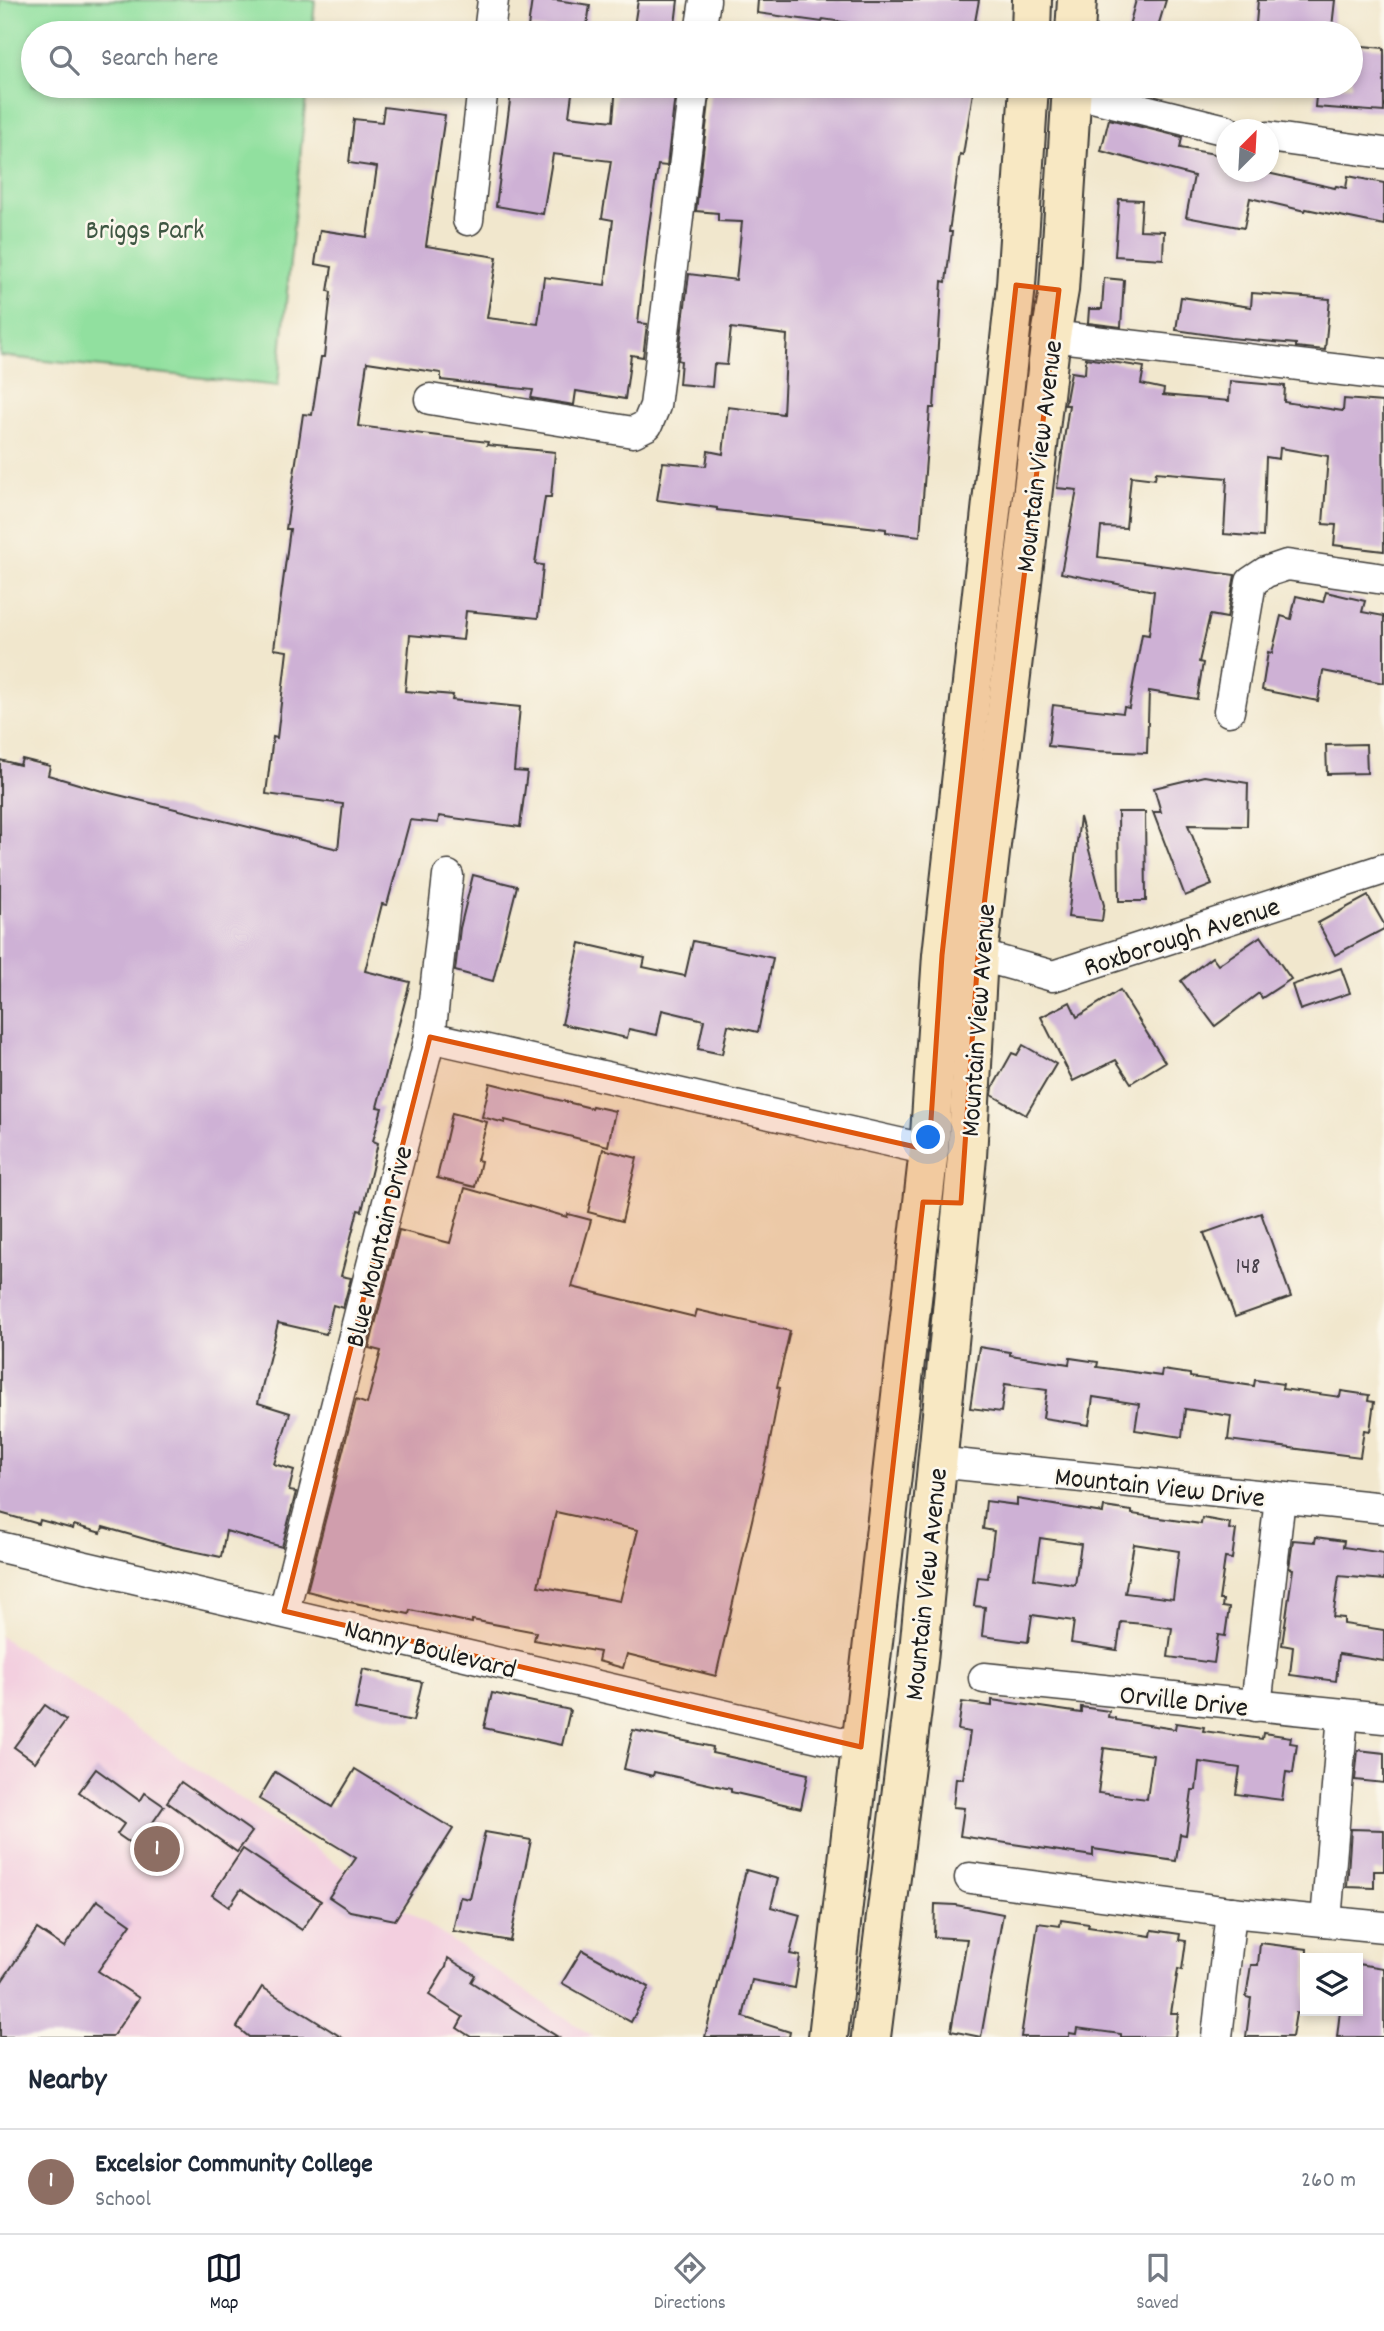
<!DOCTYPE html>
<html lang="en">
<head>
<meta charset="utf-8">
<style>
	:root { --surface:#fff; --page:#f6f6f7; --text:#1f2937; --muted:#747a83; --line:#e0e1e3; --accent:#111827 }
	body { margin:0; font-family:Dekko,sans-serif; background:var(--page); color:var(--text) }
	.controls { position:absolute; right:21px; bottom:21px; display:grid; overflow:hidden; border-radius:0px; box-shadow:0 4px 10px #0003 }
	.controls button { width:63px; height:63px; display:grid; place-items:center; padding:0; border:0; border-bottom:2px solid var(--line); background:var(--surface); color:var(--text); font:35px sans-serif }
	.compass { position:absolute; left:1216px; top:119px; width:63px; height:63px; border-radius:50%; background:var(--surface); box-shadow:0 4px 10px #0003; rotate:24deg }
	.you { position:absolute; left:929px; top:1138px; width:24px; height:24px; margin:-18px; border:5px solid #fff; border-radius:50%; background:#1a73e8; box-shadow:0 0 0 10px #1a73e833 }
	.badge { display:grid; place-items:center; width:46px; height:46px; border-radius:50%; background:var(--accent); color:#fff; font-size:23px; font-weight:700 }
	.pin { position:absolute; translate:-50% -50%; border:4px solid #fff; box-shadow:0 2px 7px #0006 }
	.list { margin:0; padding:0; list-style:none }
	h2 { display:flex; justify-content:space-between; align-items:center; height:91px; margin:0; padding:0 28px; font-size:30px }
	h2 small { font-size:23px; font-weight:400; color:var(--muted) }
	.list li { display:grid; grid-template-columns:46px 1fr auto; gap:21px; align-items:center; box-sizing:border-box; height:105px; padding:0 28px; border-top:2px solid var(--line) }
	.list b { display:block; font-size:26px; white-space:nowrap }
	.list p { margin:0; font-size:23px; white-space:nowrap; color:var(--muted) }
	.list em { font-size:23px; font-style:normal; color:var(--muted) }
	.icon { flex:none; width:38px; height:38px; fill:none; stroke:currentColor; stroke-width:2; stroke-linecap:round; stroke-linejoin:round }
	.map { position:relative; flex:none; width:1384px; height:2037px; overflow:hidden }
	.search { position:absolute; background:var(--surface); box-shadow:0 4px 10px #0003; left:21px; right:21px; top:21px; height:77px; display:flex; align-items:center; gap:18px; box-sizing:border-box; padding:0 24px; border-radius:38px; color:var(--muted); font-size:26px }
	.sheet { height:196px; background:var(--surface) }
	nav { display:flex; justify-content:space-around; align-items:center; box-sizing:border-box; height:98px; border-top:2px solid var(--line); background:var(--surface); font-size:19px; color:var(--muted) }
	nav a { display:grid; justify-items:center; gap:4px }
	nav .on { color:var(--accent) }
	.map>svg:first-child { display:block }
</style>
</head>
<body>
<div class="map">
<svg width="1384" height="2037" viewBox="0 0 1384 2037">
	<rect width="100%" height="100%" fill="#fbf7ec"/>
	<filter id="ink" filterUnits="userSpaceOnUse"><feTurbulence type="fractalNoise" baseFrequency=".0143" numOctaves="2"/><feDisplacementMap in="SourceGraphic" scale="14" xChannelSelector="R" yChannelSelector="G"/><feConvolveMatrix kernelMatrix="1 2 1 2 8 2 1 2 1" color-interpolation-filters="sRGB"/></filter>
	<filter id="wash" filterUnits="userSpaceOnUse"><feTurbulence type="fractalNoise" baseFrequency=".00686" numOctaves="4" result="noise"/><feDisplacementMap in="SourceGraphic" scale="28" xChannelSelector="R" yChannelSelector="G"/><feGaussianBlur stdDeviation="1.57" result="paint"/><feColorMatrix in="noise" values="0 0 0 0 0 0 0 0 0 0 0 0 0 0 0 0 0 1.4 0 .05"/><feComposite in="paint" operator="in"/></filter>
	<g filter="url(#wash)">
		<rect width="100%" height="100%" fill="#f1e7cd"/>
		<polygon fill="#f3cfdf" points="0,1636 36,1660 594,2037 0,2037"/>
		<polygon fill="#91e09f" stroke="#567e5e" stroke-width="2" points="0,0 315,0 312,33 33,33 33,86 307,86 278,386 0,356"/>
		<g id="blocks">
			<g fill="#ceb1d5" fill-rule="evenodd">
				<polygon points="532,0 556,0 590,5 586,33 554,33 555,30 528,27"/>
				<polygon points="638,0 678,0 674,33 633,33"/>
				<polygon points="758,0 979,0 973,33 955,33 915,27 915,33 823,19 822,22 757,13"/>
				<polygon points="1136,0 1166,0 1156,33 1127,33"/>
				<polygon points="1258,0 1335,0 1332,27 1307,25 1306,33 1277,33 1278,26 1256,24"/>
				<polygon points="1351,45 1384,48 1384,112 1315,107 1317,86 1351,86"/>
				<polygon points="512,86 573,86 569,116 613,121 616,86 676,86 667,166 658,165 648,232 638,323 647,324 643,357 631,355 625,399 576,391 574,405 531,398 533,390 441,380 441,373 367,362 358,426 488,442 487,445 555,452 551,497 545,497 535,564 543,565 538,618 466,611 463,640 410,635 405,691 453,695 452,700 520,707 514,771 527,772 520,827 439,816 438,823 410,820 387,905 382,904 365,971 410,982 377,1107 382,1108 373,1141 378,1143 362,1211 358,1210 341,1276 351,1278 343,1308 333,1305 326,1334 278,1323 258,1403 290,1413 274,1464 294,1470 289,1491 296,1492 282,1547 226,1531 221,1557 173,1547 103,1527 101,1533 74,1525 73,1529 40,1520 39,1524 0,1513 0,760 20,765 22,759 50,766 48,775 102,791 338,849 343,804 266,794 273,737 277,738 287,651 274,649 290,529 286,529 303,414 312,415 321,357 324,357 331,292 328,291 332,267 315,264 320,230 367,237 377,167 349,163 354,119 382,122 384,107 445,115 426,246 497,257 487,318 538,324 544,277 605,285 613,220 602,218 611,161 553,154 543,214 496,206"/>
				<polygon points="711,86 974,86 963,155 960,154 949,232 952,232 946,282 942,281 934,408 930,408 920,536 886,532 886,529 717,510 717,508 657,500 663,462 706,466 708,451 723,454 728,407 783,414 787,335 731,328 727,365 714,364 712,387 679,384 681,361 678,360 689,274 736,280 742,222 718,221 718,213 696,211"/>
				<polygon points="1109,119 1182,137 1180,148 1227,156 1227,172 1263,172 1335,188 1336,186 1346,188 1348,176 1384,183 1384,225 1306,209 1305,211 1250,198 1244,228 1186,217 1194,176 1101,151"/>
				<polygon points="1119,199 1142,200 1140,230 1164,231 1163,259 1115,256"/>
				<polygon points="1104,278 1124,280 1121,327 1088,323 1089,309 1102,309"/>
				<polygon points="1252,293 1330,299 1325,350 1296,347 1296,344 1230,338 1176,330 1181,297 1251,307"/>
				<polygon points="1086,358 1144,367 1141,384 1164,389 1163,395 1229,401 1230,381 1285,386 1284,402 1343,411 1344,399 1383,402 1384,551 1334,545 1336,525 1323,524 1328,456 1280,448 1279,459 1266,457 1263,537 1224,534 1227,478 1156,472 1155,479 1131,476 1126,528 1101,527 1098,557 1235,575 1227,618 1210,615 1199,662 1203,663 1197,699 1149,691 1147,753 1095,751 1048,746 1053,705 1123,713 1124,707 1129,708 1142,634 1149,635 1154,591 1061,573 1077,490 1057,488 1069,405 1065,405 1071,372 1085,374"/>
				<polygon points="1326,592 1365,601 1362,612 1384,616 1384,683 1323,671 1318,701 1262,690 1268,652 1272,653 1281,616 1291,619 1296,596 1323,602"/>
				<polygon points="1366,744 1367,773 1327,774 1326,745"/>
				<polygon points="1204,776 1248,783 1247,826 1188,825 1212,885 1185,896 1153,812 1161,812 1154,788"/>
				<polygon points="1118,812 1145,812 1146,901 1119,901"/>
				<polygon points="1080,817 1104,905 1102,921 1068,917"/>
				<polygon points="473,875 517,886 493,981 455,971 460,928"/>
				<polygon points="1368,896 1384,924 1384,929 1335,955 1318,923"/>
				<polygon points="1261,936 1291,979 1262,998 1259,993 1215,1026 1181,981 1212,957 1218,965"/>
				<polygon points="693,941 773,958 758,1032 728,1025 722,1054 698,1049 704,1020 662,1010 657,1035 629,1029 627,1038 562,1024 580,943 645,958 643,967 685,976"/>
				<polygon points="1341,968 1350,993 1300,1010 1292,985"/>
				<polygon points="1120,990 1165,1062 1131,1083 1116,1060 1073,1081 1041,1017 1070,1002 1077,1017"/>
				<polygon points="1023,1045 1056,1064 1026,1115 992,1095 993,1087 1012,1053 1017,1055"/>
				<polygon points="490,1083 591,1108 592,1106 615,1111 608,1146 505,1120 505,1123 482,1117"/>
				<polygon points="452,1113 487,1122 477,1160 481,1161 475,1187 437,1178"/>
				<polygon points="603,1149 637,1158 622,1221 588,1212"/>
				<path d="M 465,1188 L 567,1217 L 568,1214 L 591,1220 L 572,1287 L 695,1317 L 697,1310 L 790,1331 L 777,1387 L 780,1388 L 768,1451 L 716,1676 L 627,1654 L 623,1668 L 598,1661 L 600,1652 L 534,1640 L 536,1632 L 472,1620 L 472,1623 L 410,1610 L 409,1614 L 345,1601 L 307,1591 L 356,1400 L 367,1404 L 381,1351 L 369,1348 L 399,1230 L 450,1243 ZM 556,1512 L 638,1530 L 620,1601 L 538,1586 Z"/>
				<polygon points="1261,1213 1291,1297 1235,1317 1204,1233"/>
				<polygon points="979,1347 1010,1352 1010,1355 1069,1364 1070,1358 1098,1362 1097,1367 1161,1376 1162,1370 1190,1374 1190,1377 1254,1386 1255,1380 1283,1384 1282,1389 1340,1397 1341,1391 1369,1395 1368,1401 1374,1402 1370,1431 1364,1430 1360,1457 1228,1440 1231,1416 1185,1409 1182,1437 1135,1430 1139,1404 1093,1397 1089,1425 1043,1418 1047,1390 1005,1384 1001,1412 970,1408"/>
				<path d="M 1017,1499 L 1103,1513 L 1104,1507 L 1132,1511 L 1132,1514 L 1201,1524 L 1202,1518 L 1230,1523 L 1229,1529 L 1236,1530 L 1232,1559 L 1225,1558 L 1219,1600 L 1223,1600 L 1222,1607 L 1229,1608 L 1225,1636 L 1218,1635 L 1214,1663 L 1168,1657 L 1172,1628 L 1144,1624 L 1121,1622 L 1117,1650 L 1071,1643 L 1074,1621 L 1032,1615 L 1028,1642 L 982,1636 L 985,1607 L 974,1606 L 978,1577 L 988,1578 L 994,1531 L 983,1529 L 986,1501 L 1017,1505 ZM 1040,1538 L 1081,1544 L 1075,1585 L 1034,1579 ZM 1134,1544 L 1179,1551 L 1173,1599 L 1125,1593 Z"/>
				<polygon points="1316,1537 1344,1541 1343,1547 1384,1553 1384,1580 1339,1576 1333,1617 1344,1618 1344,1624 1384,1630 1384,1661 1339,1654 1336,1681 1290,1675 1293,1647 1282,1645 1293,1569 1289,1568 1293,1540 1315,1542"/>
				<polygon points="363,1669 422,1682 413,1721 355,1709"/>
				<polygon points="492,1693 570,1710 562,1745 484,1728"/>
				<path d="M 992,1700 L 1081,1713 L 1081,1707 L 1109,1711 L 1108,1717 L 1115,1718 L 1115,1720 L 1175,1729 L 1176,1723 L 1204,1727 L 1203,1731 L 1262,1739 L 1263,1733 L 1291,1737 L 1290,1743 L 1297,1744 L 1293,1773 L 1286,1772 L 1282,1800 L 1236,1794 L 1240,1768 L 1199,1762 L 1196,1790 L 1192,1790 L 1186,1835 L 1180,1834 L 1176,1861 L 1093,1849 L 1093,1856 L 960,1836 L 964,1808 L 953,1807 L 956,1778 L 963,1779 L 970,1732 L 958,1730 L 962,1702 L 992,1706 ZM 1104,1748 L 1153,1755 L 1147,1799 L 1098,1793 Z"/>
				<polygon points="45,1705 66,1720 35,1762 14,1747"/>
				<polygon points="633,1730 713,1747 712,1753 808,1774 801,1808 731,1792 731,1789 654,1772 653,1776 624,1769"/>
				<polygon points="1358,1750 1384,1753 1384,1783 1355,1780"/>
				<polygon points="96,1769 140,1801 145,1793 164,1806 136,1847 117,1834 124,1824 79,1792"/>
				<polygon points="355,1769 453,1829 395,1920 350,1911 329,1897 356,1858 259,1799 275,1772 332,1807"/>
				<polygon points="181,1782 252,1832 237,1852 167,1802"/>
				<polygon points="1351,1829 1384,1830 1384,1871 1374,1871 1374,1888 1347,1887"/>
				<polygon points="485,1832 531,1840 510,1941 453,1931 460,1897 470,1899"/>
				<polygon points="243,1849 321,1901 302,1930 241,1889 229,1907 212,1895"/>
				<polygon points="746,1870 778,1879 771,1907 800,1915 790,1954 800,1956 795,1988 752,1980 743,2017 790,2032 789,2037 705,2037"/>
				<polygon points="97,1900 131,1924 98,1971 139,1998 112,2037 0,2037 0,1984 37,1929 64,1947"/>
				<polygon points="935,1904 956,1905 1003,1914 981,2037 951,2031 967,1939 934,1937"/>
				<polygon points="1061,1920 1089,1924 1088,1927 1151,1936 1152,1930 1180,1934 1179,1940 1186,1941 1182,1970 1178,1969 1171,2013 1178,2013 1175,2037 1121,2037 1121,2034 1077,2028 1076,2034 1069,2033 1069,2037 1021,2037 1038,1923 1060,1926"/>
				<polygon points="1260,1943 1307,1949 1305,2014 1296,2013 1292,2037 1246,2037 1251,1998 1246,1997 1251,1965 1258,1965"/>
				<polygon points="582,1950 649,1987 631,2022 562,1983"/>
				<polygon points="448,1958 475,1975 471,1982 558,2037 471,2037 457,2028 463,2017 429,1995 446,1967"/>
				<polygon points="1358,1964 1384,1968 1384,2037 1337,2037 1340,2011 1358,2011"/>
				<polygon points="262,1987 341,2037 249,2037 237,2027"/>
			</g>
		</g>
	</g>
	<g filter="url(#ink)">
		<use href="#blocks" fill-opacity="0" stroke="#3c3a37" stroke-width="2"/>
		<g fill="none" stroke-linecap="round" stroke-linejoin="round">
			<defs>
				<g id="street">
					<polyline points="489,33 493,0"/>
					<polyline points="700,33 705,0"/>
					<polyline points="1072,92 1226,130"/>
					<polyline points="1268,137 1384,153"/>
					<polyline points="468,220 483,86"/>
					<polyline points="1051,336 1384,375"/>
					<polyline points="430,399 633,432 647,425 655,406 694,86"/>
					<polyline points="1229,711 1251,582 1266,572 1287,565 1384,579"/>
					<polyline points="978,955 1053,976 1384,869"/>
					<polyline points="430,1037 929,1150"/>
					<polyline points="936,1462 1384,1508"/>
					<path d="M 0,1547 C 287,1612 574,1682 861,1747"/>
					<polyline points="284,1611 430,1037 448,876"/>
					<polyline points="984,1678 1384,1718"/>
					<polyline points="1256,1706 1280,1498"/>
					<polyline points="970,1878 1231,1912 1384,1927"/>
					<polyline points="1326,1921 1343,1714"/>
					<polyline points="1217,2037 1231,1912"/>
				</g>
				<g id="secondary">
					<polyline points="1031,33 1032,0"/>
					<polyline points="1075,33 1077,0"/>
					<polyline points="828,2037 929,1150 942,955 1016,285 1029,86"/>
					<polyline points="871,2037 918,1661 967,1157 978,955 1051,336 1059,290 1072,86"/>
				</g>
			</defs>
			<use href="#street" stroke="#3c3a37" stroke-width="33"/>
			<use href="#secondary" stroke="#3c3a37" stroke-width="42"/>
			<use href="#street" stroke="#fff" stroke-width="30"/>
			<use href="#secondary" stroke="#f8e8c3" stroke-width="38"/>
		</g>
	</g>
	<path fill="#de560d" fill-opacity="0.2" stroke="#de560d" stroke-width="5" stroke-linejoin="round" d="M 1016,285 L 1059,290 L 978,955 L 961,1203 L 923,1202 L 861,1747 L 284,1611 L 430,1037 L 929,1150 L 942,955 Z"/>
	<g text-anchor="middle" stroke-width="5" stroke-linejoin="round" paint-order="stroke">
		<g font-size="24" fill="#48414a">
			<text x="1248" y="1273">148</text>
		</g>
		<g font-size="28" fill="#3f5743" stroke="#fbf7ec">
			<text x="145" y="238">Briggs Park</text>
		</g>
		<g font-size="28" fill="#1c1c1c" stroke="#fbf7ec">
			<text transform="translate(1037 456) rotate(-83)" y="10">Mountain View Avenue</text>
			<text transform="translate(1181 935) rotate(-18)" y="10">Roxborough Avenue</text>
			<text transform="translate(976 1020) rotate(-86)" y="10">Mountain View Avenue</text>
			<text transform="translate(377 1246) rotate(-76)" y="10">Blue Mountain Drive</text>
			<text transform="translate(1160 1485) rotate(6)" y="10">Mountain View Drive</text>
			<text transform="translate(924 1584) rotate(-84)" y="10">Mountain View Avenue</text>
			<text transform="translate(431 1647) rotate(14)" y="10">Nanny Boulevard</text>
			<text transform="translate(1184 1699) rotate(6)" y="10">Orville Drive</text>
		</g>
	</g>
</svg>
<div class="controls">
<button><svg class="icon" aria-label="layers" viewBox="0 0 24 24"><path d="M12 4l9 5-9 5-9-5zM3 14l9 5 9-5"/></svg></button>
</div>
<svg class="compass" viewBox="-18 -18 36 36"><path d="M0-13l5 13h-10z" fill="#e53935"/><path d="M0 13l5-13h-10z" fill="#747a83"/></svg>
<div class="you"></div>
<div class="pin badge" style="left:157px;top:1849px;background:#8d6e63">1</div>
<div class="search"><svg class="icon" aria-label="search" viewBox="0 0 24 24"><circle cx="10" cy="10" r="6"/><path d="M15 15l6 6"/></svg>Search here</div>
</div>
<section class="sheet">
<h2>Nearby<small></small></h2>
<ul class="list">
<li><span class="badge" style="background:#8d6e63">1</span><div><b>Excelsior Community College</b><p>School</p></div><em>260 m</em></li>
</ul>
</section>
<nav>
<a class="on"><svg class="icon" aria-label="map" viewBox="0 0 24 24"><path d="M3 6l6-2 6 2 6-2v14l-6 2-6-2-6 2zM9 4v14M15 6v14"/></svg>Map</a>
<a><svg class="icon" aria-label="directions" viewBox="0 0 24 24"><path d="M12 3l9 9-9 9-9-9zM9 14v-3h6M13 9l2 2-2 2"/></svg>Directions</a>
<a><svg class="icon" aria-label="saved" viewBox="0 0 24 24"><path d="M7 4h10v16l-5-4-5 4z"/></svg>Saved</a>
</nav>
</body>
</html>
